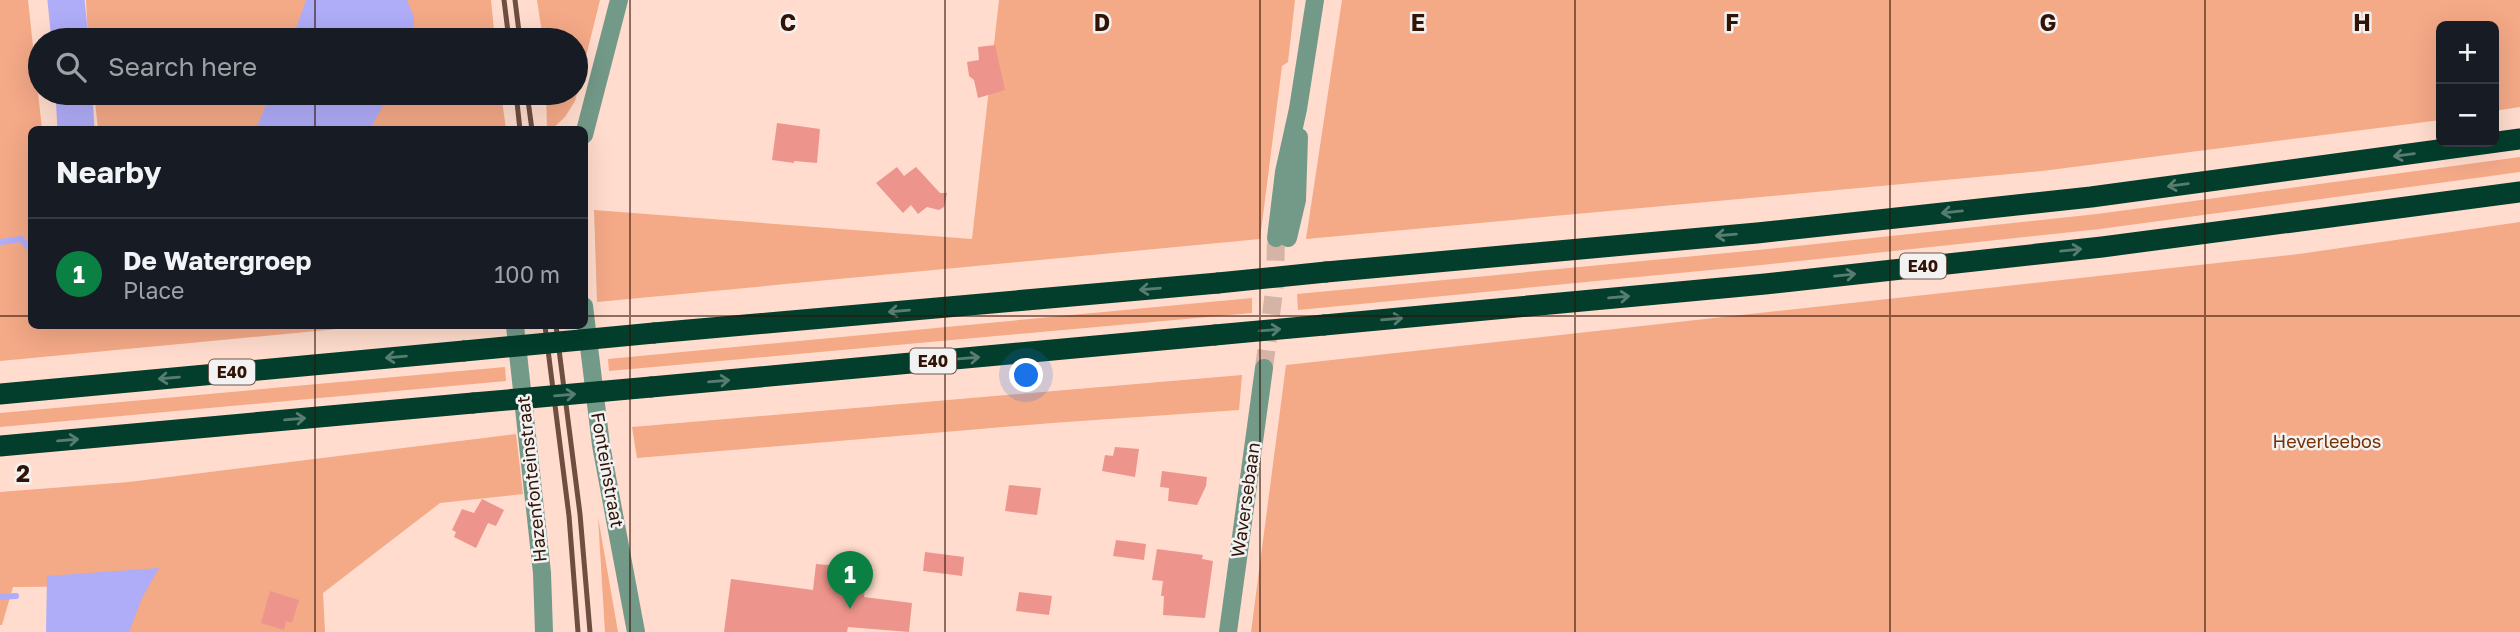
<!DOCTYPE html>
<html lang="en">
<head>
<meta charset="utf-8">
<style>
	:root { --surface:#171b24; --page:#20242c; --text:#f1f3f6; --muted:#9ea1a6; --line:#363941; --accent:#0b8043 }
	body { margin:0; font-family:"Golos Text",sans-serif; background:var(--page); color:var(--text) }
	.controls { position:absolute; right:21px; top:21px; display:grid; overflow:hidden; border-radius:10px; box-shadow:0 7px 28px #0002 }
	.controls button { width:63px; height:63px; display:grid; place-items:center; padding:0; border:0; border-bottom:2px solid var(--line); background:var(--surface); color:var(--text); font:35px sans-serif }
	.you { position:absolute; left:1027px; top:376px; width:24px; height:24px; margin:-18px; border:5px solid #fff; border-radius:50%; background:#1a73e8; box-shadow:0 0 0 10px #1a73e833 }
	.badge { display:grid; place-items:center; width:46px; height:46px; border-radius:50%; background:var(--accent); color:#fff; font-size:23px; font-weight:700 }
	.pin { position:absolute; translate:-50% -58px; filter:drop-shadow(0 2px 4px #0008) }
	.pin::after { content:''; position:absolute; top:37px; width:24px; height:21px; background:inherit; clip-path:polygon(0 0,100% 0,50% 100%) }
	.list { margin:0; padding:0; list-style:none }
	h2 { display:flex; justify-content:space-between; align-items:center; height:91px; margin:0; padding:0 28px; font-size:30px }
	h2 small { font-size:23px; font-weight:400; color:var(--muted) }
	.list li { display:grid; grid-template-columns:46px 1fr auto; gap:21px; align-items:center; box-sizing:border-box; height:112px; padding:0 28px; border-top:2px solid var(--line) }
	.list b { display:block; font-size:26px; white-space:nowrap }
	.list p { margin:0; font-size:23px; white-space:nowrap; color:var(--muted) }
	.list em { font-size:23px; font-style:normal; color:var(--muted) }
	.icon { flex:none; width:38px; height:38px; fill:none; stroke:currentColor; stroke-width:2; stroke-linecap:round; stroke-linejoin:round }
	.map { position:relative; flex:none; width:2520px; height:632px; overflow:hidden }
	.search { position:absolute; background:var(--surface); box-shadow:0 7px 28px #0002; left:28px; top:28px; width:560px; height:77px; display:flex; align-items:center; gap:18px; box-sizing:border-box; padding:0 24px; border-radius:38px; color:var(--muted); font-size:26px }
	.panel { position:absolute; background:var(--surface); box-shadow:0 7px 28px #0002; left:28px; top:126px; width:560px; height:203px; border-radius:10px }
	.map>svg:first-child { display:block }
</style>
</head>
<body>
<div class="map">
<svg width="2520" height="632" viewBox="0 0 2520 632">
	<rect width="100%" height="100%" fill="#ffdccd"/>
	<g fill="#f4a987">
		<polygon points="0,0 28,0 42,129 32,130 32,326 369,326 0,361"/>
		<polygon points="86,0 491,0 495,40 88,40"/>
		<polygon points="537,0 600,0 575,101 565,117 552,129 547,129 546,93 576,93 576,40 543,40"/>
		<polygon points="999,0 1295,0 1288,62 1282,66 1260,239 597,302 594,210 972,239"/>
		<polygon points="1342,0 2520,0 2520,107 2494,111 2494,26 2441,26 2441,120 2042,171 1306,239"/>
		<polygon points="94,93 501,93 506,129 98,129"/>
		<polygon points="2520,157 2520,172 2100,229 1762,265 1298,310 1297,294 1758,250 2097,214"/>
		<polygon points="2520,222 2520,632 1251,632 1286,365 2299,254"/>
		<polygon points="1252,298 1252,313 609,371 608,359"/>
		<polygon points="505,367 506,381 0,427 0,413"/>
		<polygon points="1242,375 1239,410 1052,423 637,458 632,427"/>
		<polygon points="516,434 523,494 440,503 323,593 325,632 125,632 132,586 13,587 2,625 0,625 0,492 129,482"/>
		<polygon points="598,517 618,632 605,632"/>
	</g>
	<g fill="#afacf8">
		<polygon points="306,0 407,0 414,18 414,40 292,40"/>
		<polygon points="271,93 390,93 370,129 256,129"/>
		<polygon points="159,568 142,598 129,632 46,632 47,576"/>
	</g>
	<g fill="none" stroke-linecap="round" stroke-linejoin="round">
		<g stroke="#afacf8" stroke-width="6">
			<polyline points="0,242 21,239 32,251"/>
			<polyline points="0,597 16,596"/>
		</g>
		<g stroke="#afacf8" stroke-width="37">
			<polyline points="66,0 70,40"/>
			<polyline points="74,93 76,130"/>
		</g>
	</g>
	<g fill="#ed958c">
		<polygon points="995,45 1005,90 978,98 974,80 969,76 967,62 979,60 978,47"/>
		<polygon points="777,123 820,129 817,163 794,161 794,163 772,160"/>
		<polygon points="897,167 904,176 916,167 940,193 947,193 944,207 939,210 927,207 918,214 911,205 903,213 876,183"/>
		<polygon points="1115,447 1139,449 1135,477 1102,471 1105,455 1113,456"/>
		<polygon points="1162,471 1207,477 1206,486 1197,505 1168,501 1169,488 1160,487"/>
		<polygon points="1009,485 1041,488 1037,515 1005,511"/>
		<polygon points="482,499 504,510 496,526 488,523 476,548 454,537 456,532 452,530 462,509 474,513"/>
		<polygon points="1116,540 1146,544 1144,560 1113,556"/>
		<polygon points="1157,549 1203,555 1202,559 1213,561 1205,618 1163,615 1164,596 1161,596 1163,581 1152,580"/>
		<polygon points="925,552 964,557 962,576 923,571"/>
		<polygon points="816,564 868,568 864,597 912,603 909,632 848,627 847,632 724,632 731,579 813,590"/>
		<polygon points="270,591 299,600 292,623 286,621 284,630 261,623"/>
		<polygon points="1019,592 1052,596 1049,615 1016,611"/>
	</g>
	<g fill="none" stroke-linecap="round" stroke-linejoin="round">
		<polyline stroke="#d6b4a5" stroke-width="18" stroke-dasharray="18 9" stroke-linecap="butt" points="1264,368 1275,284 1276,238"/>
		<g stroke="#739988" stroke-width="18">
			<polyline points="584,135 619,0"/>
			<polyline points="584,306 601,445 636,632"/>
			<polyline points="515,326 542,573 544,632"/>
		</g>
		<g stroke="#739988" stroke-width="18">
			<polyline points="1276,238 1284,172 1298,109 1315,0"/>
			<polyline points="1288,238 1297,200 1299,137"/>
			<polyline points="1228,632 1264,368"/>
		</g>
		<g stroke="#033d2b" stroke-width="21">
			<polyline points="1326,272 1757,233 2091,197 2520,139"/>
			<polyline points="1324,325 1765,284 2102,247 2520,192"/>
			<polyline points="654,333 1218,283"/>
			<polyline points="651,387 1215,335"/>
			<polyline points="0,394 464,351"/>
			<polyline points="0,446 473,403"/>
		</g>
		<g stroke="#6d4e40" stroke-width="5">
			<polyline points="504,0 509,40"/>
			<polyline points="515,0 520,40"/>
			<polyline points="516,93 520,130"/>
			<polyline points="527,93 532,130"/>
			<polyline points="545,326 569,516 578,632"/>
			<polyline points="556,326 580,514 590,632"/>
		</g>
		<g stroke="#033d2b" stroke-width="21">
			<polyline points="1218,283 1326,272"/>
			<polyline points="1215,335 1324,325"/>
			<polyline points="464,351 654,333"/>
			<polyline points="473,403 651,387"/>
		</g>
	</g>
	<defs><path id="oneway-shaft" d="M-6 0H5M1.5-3L5.5 0L1.5 3" fill="none" stroke-width="1.6" stroke-linecap="round" stroke-linejoin="round" transform="scale(1.75)"/></defs>
	<g stroke="#577c71">
		<use href="#oneway-shaft" transform="translate(2404 155) rotate(172)"/>
		<use href="#oneway-shaft" transform="translate(2178 185) rotate(172)"/>
		<use href="#oneway-shaft" transform="translate(1952 212) rotate(174)"/>
		<use href="#oneway-shaft" transform="translate(1726 235) rotate(175)"/>
		<use href="#oneway-shaft" transform="translate(2071 250) rotate(-6)"/>
		<use href="#oneway-shaft" transform="translate(1845 275) rotate(-6)"/>
		<use href="#oneway-shaft" transform="translate(1150 289) rotate(175)"/>
		<use href="#oneway-shaft" transform="translate(1619 297) rotate(-5)"/>
		<use href="#oneway-shaft" transform="translate(899 311) rotate(175)"/>
		<use href="#oneway-shaft" transform="translate(1392 319) rotate(-5)"/>
		<use href="#oneway-shaft" transform="translate(1270 330) rotate(-5)"/>
		<use href="#oneway-shaft" transform="translate(396 357) rotate(175)"/>
		<use href="#oneway-shaft" transform="translate(969 358) rotate(-5)"/>
		<use href="#oneway-shaft" transform="translate(169 378) rotate(175)"/>
		<use href="#oneway-shaft" transform="translate(719 381) rotate(-5)"/>
		<use href="#oneway-shaft" transform="translate(565 395) rotate(-5)"/>
		<use href="#oneway-shaft" transform="translate(295 419) rotate(-5)"/>
		<use href="#oneway-shaft" transform="translate(68 440) rotate(-5)"/>
	</g>
	<path fill="none" stroke="#321406" stroke-width="2" stroke-opacity="0.55" d="M 315,0 L 315,40M 630,0 L 630,632M 945,0 L 945,632M 1260,0 L 1260,632M 1575,0 L 1575,632M 1890,0 L 1890,632M 2205,0 L 2205,632M 315,93 L 315,130M 0,316 L 32,316M 584,316 L 2520,316M 315,326 L 315,632"/>
	<g text-anchor="middle" stroke-width="5" stroke-linejoin="round" paint-order="stroke">
		<g fill="#f2f2f2" stroke="#6c574d" stroke-width="2">
			<rect x="1900" y="253.5" width="46" height="25" rx="5"/>
			<rect x="910" y="348.5" width="46" height="25" rx="5"/>
			<rect x="209" y="359.5" width="46" height="25" rx="5"/>
		</g>
		<g font-size="16" font-weight="bold" fill="#321406">
			<text x="1923" y="272">E40</text>
			<text x="933" y="367">E40</text>
			<text x="232" y="378">E40</text>
		</g>
		<g font-size="18" fill="#742f03" stroke="#f2f2f2">
			<text x="2327" y="448">Heverleebos</text>
		</g>
		<g font-size="18" fill="#321406" stroke="#f2f2f2">
			<text transform="translate(607 470) rotate(80)" y="6">Fonteinstraat</text>
			<text transform="translate(532 479) rotate(-96)" y="6">Hazenfonteinstraat</text>
			<text transform="translate(1246 500) rotate(-82)" y="6">Waversebaan</text>
		</g>
	</g>
	<g font-size="23" text-anchor="middle" font-weight="bold" fill="#321406" stroke="#f2f2f2" stroke-width="5" stroke-linejoin="round" paint-order="stroke">
		<text x="788" y="31">C</text>
		<text x="1102" y="31">D</text>
		<text x="1418" y="31">E</text>
		<text x="1732" y="31">F</text>
		<text x="2048" y="31">G</text>
		<text x="2362" y="31">H</text>
		<text x="23" y="482">2</text>
	</g>
</svg>
<div class="controls">
<button>+</button>
<button>−</button>
</div>
<div class="you"></div>
<div class="pin badge" style="left:850px;top:609px">1</div>
<div class="search"><svg class="icon" aria-label="search" viewBox="0 0 24 24"><circle cx="10" cy="10" r="6"/><path d="M15 15l6 6"/></svg>Search here</div>
<section class="panel">
<h2>Nearby<small></small></h2>
<ul class="list">
<li><span class="badge">1</span><div><b>De Watergroep</b><p>Place</p></div><em>100 m</em></li>
</ul>
</section>
</div>
</body>
</html>
